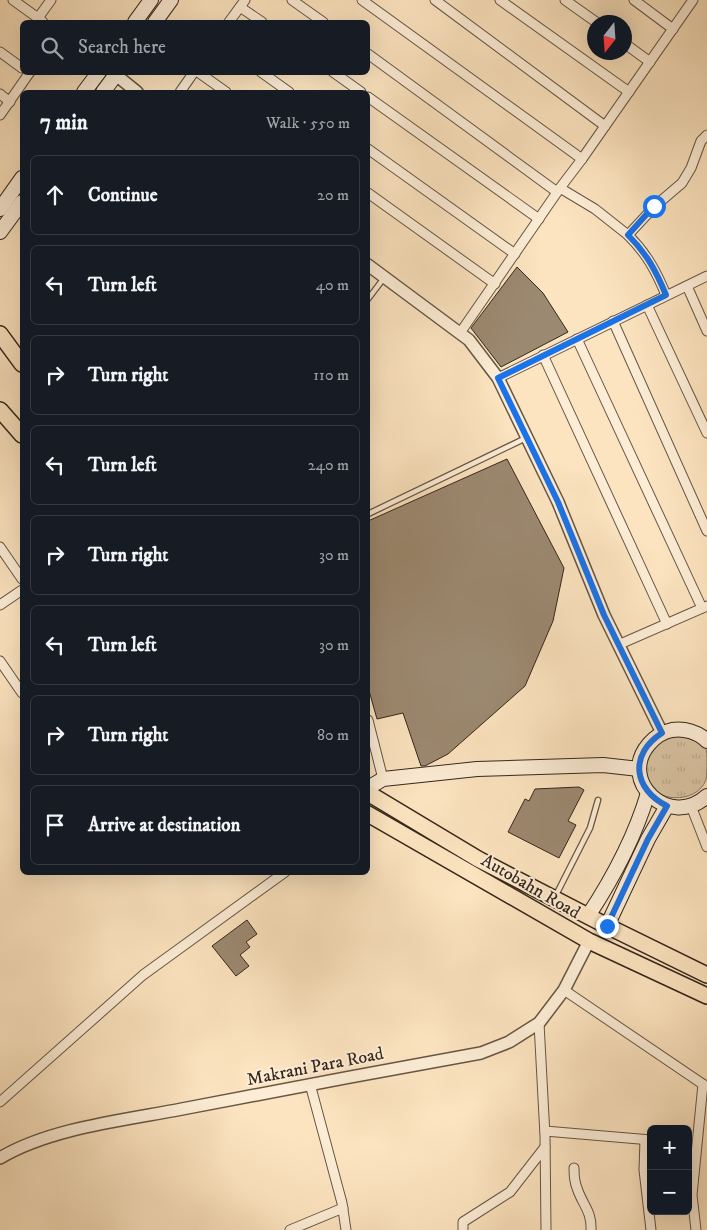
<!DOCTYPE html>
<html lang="en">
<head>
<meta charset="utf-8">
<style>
	:root { --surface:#171b24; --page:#20242c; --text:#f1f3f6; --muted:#9ea1a6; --line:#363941 }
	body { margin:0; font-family:"IM FELL DW Pica",serif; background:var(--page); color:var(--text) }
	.controls { position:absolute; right:15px; bottom:15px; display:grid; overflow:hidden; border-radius:8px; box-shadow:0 5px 20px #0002 }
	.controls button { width:45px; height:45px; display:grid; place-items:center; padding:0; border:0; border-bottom:1px solid var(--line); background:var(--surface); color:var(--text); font:25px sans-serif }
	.compass { position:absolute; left:587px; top:15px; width:45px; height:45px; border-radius:50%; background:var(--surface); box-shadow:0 5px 20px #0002; rotate:197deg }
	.stop { position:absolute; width:15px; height:15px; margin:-11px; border:4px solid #1a73e8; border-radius:50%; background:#fff }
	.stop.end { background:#1a73e8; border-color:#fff; box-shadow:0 1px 5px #0008 }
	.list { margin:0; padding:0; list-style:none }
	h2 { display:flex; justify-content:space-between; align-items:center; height:65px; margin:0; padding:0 20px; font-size:21px }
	h2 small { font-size:16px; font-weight:400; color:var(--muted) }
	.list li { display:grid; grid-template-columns:32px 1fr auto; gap:15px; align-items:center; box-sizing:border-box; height:80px; margin:0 10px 10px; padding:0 10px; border:1px solid var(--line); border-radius:8px }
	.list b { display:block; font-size:19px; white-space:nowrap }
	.list em { font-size:16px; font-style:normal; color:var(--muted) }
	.icon { flex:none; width:28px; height:28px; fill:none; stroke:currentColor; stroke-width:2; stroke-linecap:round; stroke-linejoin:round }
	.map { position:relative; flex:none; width:707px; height:1230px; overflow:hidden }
	.search { position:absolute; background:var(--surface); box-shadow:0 5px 20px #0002; left:20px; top:20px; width:350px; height:55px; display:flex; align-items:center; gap:12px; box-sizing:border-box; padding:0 18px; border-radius:8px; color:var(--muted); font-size:19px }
	.panel { position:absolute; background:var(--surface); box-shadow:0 5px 20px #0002; left:20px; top:90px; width:350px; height:785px; border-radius:8px }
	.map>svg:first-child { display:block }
</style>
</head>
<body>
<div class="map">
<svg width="707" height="1230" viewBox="0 0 707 1230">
	<defs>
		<pattern id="grass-tufts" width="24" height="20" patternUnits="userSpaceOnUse" patternTransform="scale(1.25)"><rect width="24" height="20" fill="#dac4a4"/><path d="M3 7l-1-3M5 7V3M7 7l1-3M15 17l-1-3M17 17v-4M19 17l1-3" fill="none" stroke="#bca88d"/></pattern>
	</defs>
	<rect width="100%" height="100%" fill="#fce4c0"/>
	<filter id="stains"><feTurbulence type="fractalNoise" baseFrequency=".004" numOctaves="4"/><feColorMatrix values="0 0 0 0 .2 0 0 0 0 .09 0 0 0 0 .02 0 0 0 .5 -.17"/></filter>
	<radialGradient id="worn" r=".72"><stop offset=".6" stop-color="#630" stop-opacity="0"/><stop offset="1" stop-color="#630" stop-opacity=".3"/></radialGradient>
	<path fill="url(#grass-tufts)" stroke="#877560" d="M 675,729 C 683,733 701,740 705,746 C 707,750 707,756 707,761 C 707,767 707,774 706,780 C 696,805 654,803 644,778 C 642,772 643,762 642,755 Z"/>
	<g fill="#9c8971" stroke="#34261b">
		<polygon points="517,267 543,293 568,332 501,367 471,328"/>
		<polygon points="507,459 564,568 553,621 525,686 448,754 425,766 421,766 403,713 377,719 368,687 368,521"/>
		<polygon points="579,787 584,790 568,821 576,825 559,858 508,832 525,799 529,801 535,789"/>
		<polygon points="247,920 257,934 246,942 250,947 240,955 249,966 236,976 212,946"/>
	</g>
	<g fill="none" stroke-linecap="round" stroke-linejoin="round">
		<defs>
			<g id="service">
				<polyline points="368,299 384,278"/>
				<polyline points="368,514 526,438"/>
				<polyline points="555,897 590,828 598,800"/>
			</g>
			<g id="minor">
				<polyline points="13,0 38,18"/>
				<polyline points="292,0 323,22"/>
				<polyline points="362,0 582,159"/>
				<polyline points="435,0 605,126"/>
				<polyline points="500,0 629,92"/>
				<polyline points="565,0 596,22"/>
				<polyline points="634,0 673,29"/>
				<polyline points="240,7 262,22"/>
				<polyline points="43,22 38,18 51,0"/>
				<polyline points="229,22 245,0"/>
				<polyline points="624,43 650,62"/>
				<polyline points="0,52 22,68"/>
				<polyline points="368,54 557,192"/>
				<polyline points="198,72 226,92"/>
				<polyline points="261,72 289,92"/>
				<polyline points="333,72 361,92"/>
				<polyline points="180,92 194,72"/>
				<polyline points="0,94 10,102"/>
				<polyline points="368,97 539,219"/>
				<polyline points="0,115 30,72"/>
				<polyline points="368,149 515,254"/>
				<polyline points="560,188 595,209 628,235"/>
				<polyline points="368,193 495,284"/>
				<polyline points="687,286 707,331"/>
				<path d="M 666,295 C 656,271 647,254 628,235 L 655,206 L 682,183 L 691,168 L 701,141 L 707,135"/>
				<polyline points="647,305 707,433"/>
				<polyline points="613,321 707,531"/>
				<polyline points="460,333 560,188 582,159 693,0"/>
				<polyline points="577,339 702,608"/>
				<polyline points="543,355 667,624"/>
				<polyline points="498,378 707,276"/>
				<polyline points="0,547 22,579"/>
				<polyline points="0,605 22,590"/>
				<polyline points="618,645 707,606"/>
				<polyline points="0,661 22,693"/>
				<polyline points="368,720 383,779"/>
				<polyline points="691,806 707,847"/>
				<polyline points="564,990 707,1087"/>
				<polyline points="539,1023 545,1136 546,1230"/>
				<polyline points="310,1084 342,1203 346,1230"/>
				<polyline points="0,1102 143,975 285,872"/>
				<polyline points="545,1131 651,1140"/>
				<polyline points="645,1140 644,1170 651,1230"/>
				<path d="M 574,1168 C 574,1175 574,1181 577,1188 C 582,1204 592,1211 591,1230"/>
				<polyline points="290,1230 343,1208"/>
				<polyline points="463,1230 463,1222 510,1192 545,1147"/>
				<polyline points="696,1230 692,1195 703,1084"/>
			</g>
			<g id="tertiary">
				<polyline points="116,75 137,92"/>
				<polyline points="368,265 469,340 498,378 558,502 604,615 662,733"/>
				<path d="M 0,1158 C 50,1128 125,1120 182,1109 C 282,1090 381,1071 481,1053 L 509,1042 L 539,1023 L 564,990 L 589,941"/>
			</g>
			<g id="secondary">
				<polyline points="135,22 151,0"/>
				<polyline points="155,22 171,0"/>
				<polyline points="84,92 99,72"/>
				<polyline points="103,92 118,72"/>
				<polyline points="0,209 22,178"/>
				<polyline points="0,232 22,202"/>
				<path d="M 707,741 C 698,732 684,728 672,730 C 662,732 655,737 649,744 C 617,781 670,830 707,796"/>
				<polyline points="368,788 383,779 477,769 603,765 639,769"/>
				<path d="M 588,916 C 613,878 635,837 648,793"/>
				<polyline points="607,926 648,839 667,806"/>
			</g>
			<g id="trunk">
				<polyline points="0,334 22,364"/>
				<polyline points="0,410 22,435"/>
				<polyline points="368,793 478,859 607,926 707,975"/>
				<polyline points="368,814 589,941 707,996"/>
			</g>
		</defs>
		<use href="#service" stroke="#665644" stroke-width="7"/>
		<use href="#minor" stroke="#665644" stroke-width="11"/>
		<use href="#tertiary" stroke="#665644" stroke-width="14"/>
		<use href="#secondary" stroke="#34261b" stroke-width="16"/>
		<use href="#trunk" stroke="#34261b" stroke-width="18"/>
		<use href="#service" stroke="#fdedd6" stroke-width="4.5"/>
		<use href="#minor" stroke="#fdedd6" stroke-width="9"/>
		<use href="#tertiary" stroke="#fdedd6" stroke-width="11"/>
		<use href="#secondary" stroke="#fdedd6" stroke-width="14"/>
		<use href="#trunk" stroke="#fce4c0" stroke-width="15"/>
	</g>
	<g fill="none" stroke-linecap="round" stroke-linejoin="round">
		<path stroke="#1a73e8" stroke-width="6" d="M 607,926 L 648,839 L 667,806 C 633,789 629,754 662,733 L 604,615 L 558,502 L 498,378 L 666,295 C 656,271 647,254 628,235 L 654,206"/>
	</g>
	<g text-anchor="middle" stroke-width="4" stroke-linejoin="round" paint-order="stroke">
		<g font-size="18" fill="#34261b" stroke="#fdedd6">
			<text transform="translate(531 886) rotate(30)" y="6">Autobahn Road</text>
			<text transform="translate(315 1066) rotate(-11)" y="6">Makrani Para Road</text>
		</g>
	</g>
	<rect width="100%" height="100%" filter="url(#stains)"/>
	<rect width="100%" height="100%" fill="url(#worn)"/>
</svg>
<div class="controls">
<button>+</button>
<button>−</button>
</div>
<svg class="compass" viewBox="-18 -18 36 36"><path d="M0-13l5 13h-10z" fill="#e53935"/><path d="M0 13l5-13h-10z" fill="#9ea1a6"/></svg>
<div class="stop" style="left:654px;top:206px"></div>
<div class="stop end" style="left:607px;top:926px"></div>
<div class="search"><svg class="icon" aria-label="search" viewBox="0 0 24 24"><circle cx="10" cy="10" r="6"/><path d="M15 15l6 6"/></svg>Search here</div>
<section class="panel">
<h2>7 min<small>Walk · 550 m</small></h2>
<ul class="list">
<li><svg class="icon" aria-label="ahead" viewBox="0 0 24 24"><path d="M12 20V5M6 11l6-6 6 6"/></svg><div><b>Continue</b></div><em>20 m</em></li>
<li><svg class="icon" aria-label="left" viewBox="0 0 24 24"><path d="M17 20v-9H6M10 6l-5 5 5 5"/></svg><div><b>Turn left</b></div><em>40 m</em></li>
<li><svg class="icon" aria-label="right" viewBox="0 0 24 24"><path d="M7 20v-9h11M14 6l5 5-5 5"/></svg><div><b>Turn right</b></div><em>110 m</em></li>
<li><svg class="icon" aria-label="left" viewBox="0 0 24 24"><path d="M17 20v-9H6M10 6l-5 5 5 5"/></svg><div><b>Turn left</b></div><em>240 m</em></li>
<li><svg class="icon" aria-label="right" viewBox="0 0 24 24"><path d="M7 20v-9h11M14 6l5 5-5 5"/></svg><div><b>Turn right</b></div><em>30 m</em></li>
<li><svg class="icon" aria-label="left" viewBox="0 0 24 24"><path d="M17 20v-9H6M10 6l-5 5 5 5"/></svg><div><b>Turn left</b></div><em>30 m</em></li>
<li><svg class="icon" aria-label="right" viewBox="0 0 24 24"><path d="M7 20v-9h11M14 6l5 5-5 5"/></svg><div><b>Turn right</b></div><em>80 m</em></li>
<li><svg class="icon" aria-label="arrive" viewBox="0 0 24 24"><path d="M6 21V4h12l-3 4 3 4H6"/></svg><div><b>Arrive at destination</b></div></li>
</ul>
</section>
</div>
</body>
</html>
